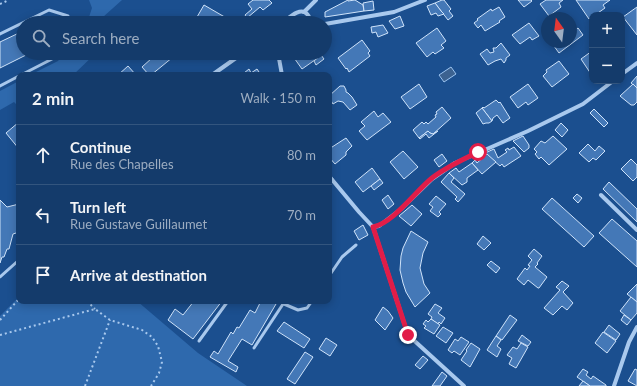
<!DOCTYPE html>
<html lang="en">
<head>
<meta charset="utf-8">
<style>
	:root { --surface:#143b6b; --page:#1d4271; --text:#f1f3f6; --muted:#9dadc1; --line:#33557e }
	body { margin:0; font-family:Lato,sans-serif; background:var(--page); color:var(--text) }
	.controls { position:absolute; right:12px; top:12px; display:grid; overflow:hidden; border-radius:8px; box-shadow:0 2px 10px #0003 }
	.controls button { width:36px; height:36px; display:grid; place-items:center; padding:0; border:0; border-bottom:1px solid var(--line); background:var(--surface); color:var(--text); font:20px sans-serif }
	.compass { position:absolute; left:541px; top:12px; width:36px; height:36px; border-radius:50%; background:var(--surface); box-shadow:0 2px 10px #0003; rotate:346deg }
	.stop { position:absolute; width:12px; height:12px; margin:-9px; border:3px solid #e11d48; border-radius:50%; background:#fff }
	.stop.end { background:#e11d48; border-color:#fff; box-shadow:0 1px 4px #0008 }
	.list { margin:0; padding:0; list-style:none }
	h2 { display:flex; justify-content:space-between; align-items:center; height:52px; margin:0; padding:0 16px; font-size:17px }
	h2 small { font-size:13px; font-weight:400; color:var(--muted) }
	.list li { display:grid; grid-template-columns:26px 1fr auto; gap:12px; align-items:center; box-sizing:border-box; height:60px; padding:0 16px; border-top:1px solid var(--line) }
	.list b { display:block; font-size:15px; white-space:nowrap }
	.list p { margin:0; font-size:13px; white-space:nowrap; color:var(--muted) }
	.list em { font-size:13px; font-style:normal; color:var(--muted) }
	.icon { flex:none; width:22px; height:22px; fill:none; stroke:currentColor; stroke-width:2; stroke-linecap:round; stroke-linejoin:round }
	.map { position:relative; flex:none; width:637px; height:386px; overflow:hidden }
	.search { position:absolute; background:var(--surface); box-shadow:0 2px 10px #0003; left:16px; top:16px; width:316px; height:44px; display:flex; align-items:center; gap:10px; box-sizing:border-box; padding:0 14px; border-radius:22px; color:var(--muted); font-size:15px }
	.panel { position:absolute; background:var(--surface); box-shadow:0 2px 10px #0003; left:16px; top:72px; width:316px; height:232px; border-radius:8px }
	.map>svg:first-child { display:block }
</style>
</head>
<body>
<div class="map">
<svg width="637" height="386" viewBox="0 0 637 386">
	<rect width="100%" height="100%" fill="#1b4f8f"/>
	<g fill="#2e69ad">
		<polygon points="89,0 122,0 103,17 104,23 87,23 92,8"/>
		<polygon points="64,53 96,53 73,75 30,75 58,61"/>
		<polygon points="19,81 19,107 14,102 0,110 0,91"/>
		<polygon points="19,297 19,301 137,301 198,353 247,386 0,386 0,316"/>
	</g>
	<polygon fill="#3c6290" stroke="#9cc4f0" points="451,67 456,74 444,82 439,75"/>
	<g fill="#4478b7" stroke="#cfe3fa">
		<polygon points="253,0 269,0 272,3 263,10 260,7 247,18 245,15 252,9 248,4"/>
		<polygon points="348,0 348,1 355,0 363,5 364,11 325,17 325,12"/>
		<polygon points="442,0 444,0 451,9 449,11 453,16 448,20 435,3"/>
		<polygon points="518,0 531,0 532,1 524,7"/>
		<polygon points="546,0 563,0 559,3 561,7 549,16 540,4"/>
		<polygon points="576,0 610,0 603,5 605,8 595,15 592,15 592,17 589,19"/>
		<polygon points="373,1 374,10 364,11 363,3"/>
		<polygon points="435,3 441,11 444,14 438,16 436,13 431,15 427,6"/>
		<polygon points="204,5 235,23 207,23 197,17"/>
		<polygon points="499,7 505,17 499,21 500,22 485,31 481,25 478,28 474,23 478,20 477,19 491,9 492,11"/>
		<polygon points="637,7 637,35 623,17"/>
		<polygon points="400,16 404,26 395,29 389,21"/>
		<polygon points="529,23 539,36 532,40 530,37 520,44 512,35"/>
		<polygon points="383,25 388,33 378,37 376,32 372,33 371,27"/>
		<polygon points="437,28 446,41 441,45 444,48 435,54 433,52 427,57 416,43"/>
		<polygon points="578,28 583,35 559,53 551,42 571,42 571,33"/>
		<polygon points="21,32 23,37 23,53 30,53 0,68 0,42"/>
		<polygon points="362,40 370,51 368,53 370,56 349,72 347,68 346,69 338,58"/>
		<polygon points="501,43 510,55 506,58 506,60 504,63 501,59 495,61 488,65 480,54 487,49 490,53 494,52 493,48 496,48"/>
		<polygon points="592,51 592,74 591,74 581,59"/>
		<polygon points="149,53 153,53 155,55 157,53 178,53 151,75 149,75 142,67 152,58"/>
		<polygon points="294,53 320,53 322,55 302,69 292,55"/>
		<polygon points="321,55 324,59 316,65 314,61"/>
		<polygon points="559,61 569,74 552,87 543,76 547,72 546,70"/>
		<polygon points="128,66 136,75 118,75"/>
		<polygon points="249,69 251,73 257,69 261,75 244,75 245,74 244,73"/>
		<polygon points="637,76 637,88 631,83"/>
		<polygon points="419,84 427,97 410,109 401,97"/>
		<polygon points="528,84 538,98 528,105 526,102 518,108 510,97"/>
		<polygon points="633,84 637,88 637,102 634,105 631,105 620,96"/>
		<polygon points="340,86 344,86 346,90 346,92 348,93 352,97 357,105 350,110 343,102 338,101 333,104 329,97 329,96"/>
		<polygon points="496,100 499,103 500,102 510,118 503,123 497,115 493,118 492,121 482,108 483,107 484,108"/>
		<polygon points="442,107 451,118 433,134 430,133 428,131 419,138 413,130 422,122 424,124 426,122 428,124 436,117 435,115 437,114 436,112"/>
		<polygon points="482,108 492,121 489,123 486,123 483,124 476,113"/>
		<polygon points="594,109 608,123 604,127 590,113"/>
		<polygon points="374,111 378,117 383,113 391,122 367,140 359,131 365,126 361,122"/>
		<polygon points="19,122 19,149 6,133"/>
		<polygon points="561,123 568,130 562,137 555,130"/>
		<polygon points="428,131 430,133 433,134 438,131 429,138 426,134 420,139 419,138"/>
		<polygon points="523,136 529,145 529,148 524,152 513,141"/>
		<polygon points="553,136 567,149 549,165 541,157 539,159 535,154 537,152 534,149 541,141 545,143"/>
		<polygon points="346,138 352,146 346,152 346,155 335,164 329,157 329,149"/>
		<polygon points="588,144 595,151 599,146 605,151 596,160 593,158 589,162 579,153"/>
		<polygon points="514,147 521,156 504,167 502,164 500,166 485,153 494,149 498,158 507,152 505,150 508,148 509,150"/>
		<polygon points="403,151 418,167 404,179 390,162"/>
		<polygon points="442,154 447,161 439,167 434,160"/>
		<polygon points="487,154 496,162 482,174 472,163 475,160 477,163"/>
		<polygon points="631,159 637,165 637,177 633,181 621,169"/>
		<polygon points="472,163 478,170 467,178 467,182 462,185 449,173 456,168 459,172"/>
		<polygon points="372,168 380,179 363,192 355,182"/>
		<polygon points="449,173 454,178 451,182 465,194 458,202 455,199 457,197 441,182"/>
		<polygon points="380,179 383,183 374,190 371,186"/>
		<polygon points="609,182 637,209 637,222 603,189"/>
		<polygon points="577,194 582,198 578,203 573,198"/>
		<polygon points="388,195 394,204 388,209 382,200"/>
		<polygon points="436,196 446,204 439,212 441,214 438,217 430,211 433,207 429,204"/>
		<polygon points="552,198 594,236 584,247 542,209"/>
		<polygon points="0,200 7,207 19,204 19,232 13,234 9,249 7,249 4,257 2,257 0,263"/>
		<polygon points="412,205 422,214 411,226 399,216"/>
		<polygon points="612,219 637,241 637,267 599,233"/>
		<polygon points="363,225 368,235 359,240 354,231"/>
		<polygon points="411,231 428,242 423,253 420,268 424,284 430,293 415,307 406,292 403,283 400,270 401,256 403,248"/>
		<polygon points="483,236 491,243 484,250 477,244"/>
		<polygon points="534,249 542,256 537,263 538,264 535,267 547,277 539,288 538,288 528,280 524,285 517,279 525,268 527,270 530,266 528,265 532,260 528,256"/>
		<polygon points="491,261 500,268 496,273 487,265"/>
		<polygon points="562,281 569,286 563,292 573,303 567,310 562,306 553,315 544,308 560,290 556,287"/>
		<polygon points="637,284 637,302 627,294"/>
		<polygon points="631,297 637,302 637,313 631,320 620,311"/>
		<polygon points="194,301 222,301 193,339 168,320 175,309 183,315"/>
		<polygon points="261,301 272,301 276,304 252,345 242,339 228,361 238,367 236,372 210,357 214,351 218,354 231,332 233,334 237,327 239,328 250,310 255,313"/>
		<polygon points="435,304 442,308 438,313 445,318 441,324 439,322 438,324 431,319 432,317 428,314"/>
		<polygon points="383,307 388,311 393,318 385,330 375,320"/>
		<polygon points="510,315 517,320 502,340 496,336"/>
		<polygon points="624,315 631,320 627,325 621,320"/>
		<polygon points="431,319 440,325 434,334 424,328 426,326 423,324 426,320 428,322"/>
		<polygon points="284,322 310,339 304,348 277,331"/>
		<polygon points="609,325 620,334 616,340 604,332"/>
		<polygon points="443,327 453,333 446,343 436,336"/>
		<polygon points="603,332 616,341 607,353 595,343"/>
		<polygon points="522,335 531,342 528,346 518,341"/>
		<polygon points="496,336 501,340 497,346 501,349 497,357 487,350"/>
		<polygon points="461,337 469,342 460,355 454,351 452,353 448,350 455,339 458,341"/>
		<polygon points="326,338 337,345 330,356 319,349"/>
		<polygon points="471,343 480,349 470,367 461,360 467,351 466,350"/>
		<polygon points="521,343 528,347 516,368 509,364 512,358 507,355 513,347 517,349"/>
		<polygon points="305,352 313,357 295,384 287,379"/>
		<polygon points="423,356 428,360 420,369 415,365"/>
		<polygon points="583,369 588,372 586,375 591,379 593,376 606,385 606,386 590,386 577,377"/>
		<polygon points="635,369 637,370 637,386 628,381"/>
		<polygon points="442,372 447,376 440,386 432,386"/>
		<polygon points="583,381 590,386 579,386"/>
	</g>
	<g fill="none" stroke-linecap="round" stroke-linejoin="round">
		<g stroke="#a9c9ee" stroke-width="2" stroke-dasharray="2 3" stroke-linecap="butt">
			<polyline points="0,4 9,0"/>
			<polyline points="87,301 95,309"/>
			<polyline points="0,320 19,299"/>
			<polyline points="0,335 95,309 110,320 142,330 152,337 158,346 162,362 159,373 151,386"/>
			<polyline points="85,386 110,320"/>
		</g>
		<g stroke="#a9c9ee" stroke-width="3">
			<polyline points="0,34 49,10 68,16 69,23"/>
			<polyline points="21,75 52,59 56,53"/>
			<polyline points="0,86 19,76"/>
			<polyline points="329,185 332,179"/>
			<polyline points="329,276 342,257 356,245"/>
			<polyline points="0,277 19,260"/>
			<polyline points="284,304 298,310 307,308 312,301"/>
			<polyline points="199,341 228,301"/>
			<polyline points="254,348 285,301"/>
		</g>
		<g stroke="#a9c9ee" stroke-width="4">
			<polyline points="304,12 316,0"/>
			<path d="M 282,23 C 288,19 300,6 307,14 C 310,17 310,20 309,23"/>
			<polyline points="325,24 394,12 425,0"/>
			<polyline points="278,53 282,75"/>
			<polyline points="622,74 637,63"/>
			<polyline points="212,75 243,53"/>
			<polyline points="329,176 359,212 373,227 408,335 464,386"/>
			<polyline points="601,195 637,230"/>
			<polyline points="373,227 379,226 401,209 432,179 455,163 528,131 583,104 613,81"/>
			<polyline points="614,386 629,342 637,327"/>
		</g>
	</g>
	<g fill="none" stroke-linecap="round" stroke-linejoin="round">
		<path stroke="#e11d48" stroke-width="5" d="M 408,335 L 373,227 C 393,223 415,192 432,178 C 446,167 462,160 478,152"/>
	</g>
</svg>
<div class="controls">
<button>+</button>
<button>−</button>
</div>
<svg class="compass" viewBox="-18 -18 36 36"><path d="M0-13l5 13h-10z" fill="#e53935"/><path d="M0 13l5-13h-10z" fill="#9dadc1"/></svg>
<div class="stop" style="left:478px;top:152px"></div>
<div class="stop end" style="left:408px;top:335px"></div>
<div class="search"><svg class="icon" aria-label="search" viewBox="0 0 24 24"><circle cx="10" cy="10" r="6"/><path d="M15 15l6 6"/></svg>Search here</div>
<section class="panel">
<h2>2 min<small>Walk · 150 m</small></h2>
<ul class="list">
<li><svg class="icon" aria-label="ahead" viewBox="0 0 24 24"><path d="M12 20V5M6 11l6-6 6 6"/></svg><div><b>Continue</b><p>Rue des Chapelles</p></div><em>80 m</em></li>
<li><svg class="icon" aria-label="left" viewBox="0 0 24 24"><path d="M17 20v-9H6M10 6l-5 5 5 5"/></svg><div><b>Turn left</b><p>Rue Gustave Guillaumet</p></div><em>70 m</em></li>
<li><svg class="icon" aria-label="arrive" viewBox="0 0 24 24"><path d="M6 21V4h12l-3 4 3 4H6"/></svg><div><b>Arrive at destination</b></div></li>
</ul>
</section>
</div>
</body>
</html>
